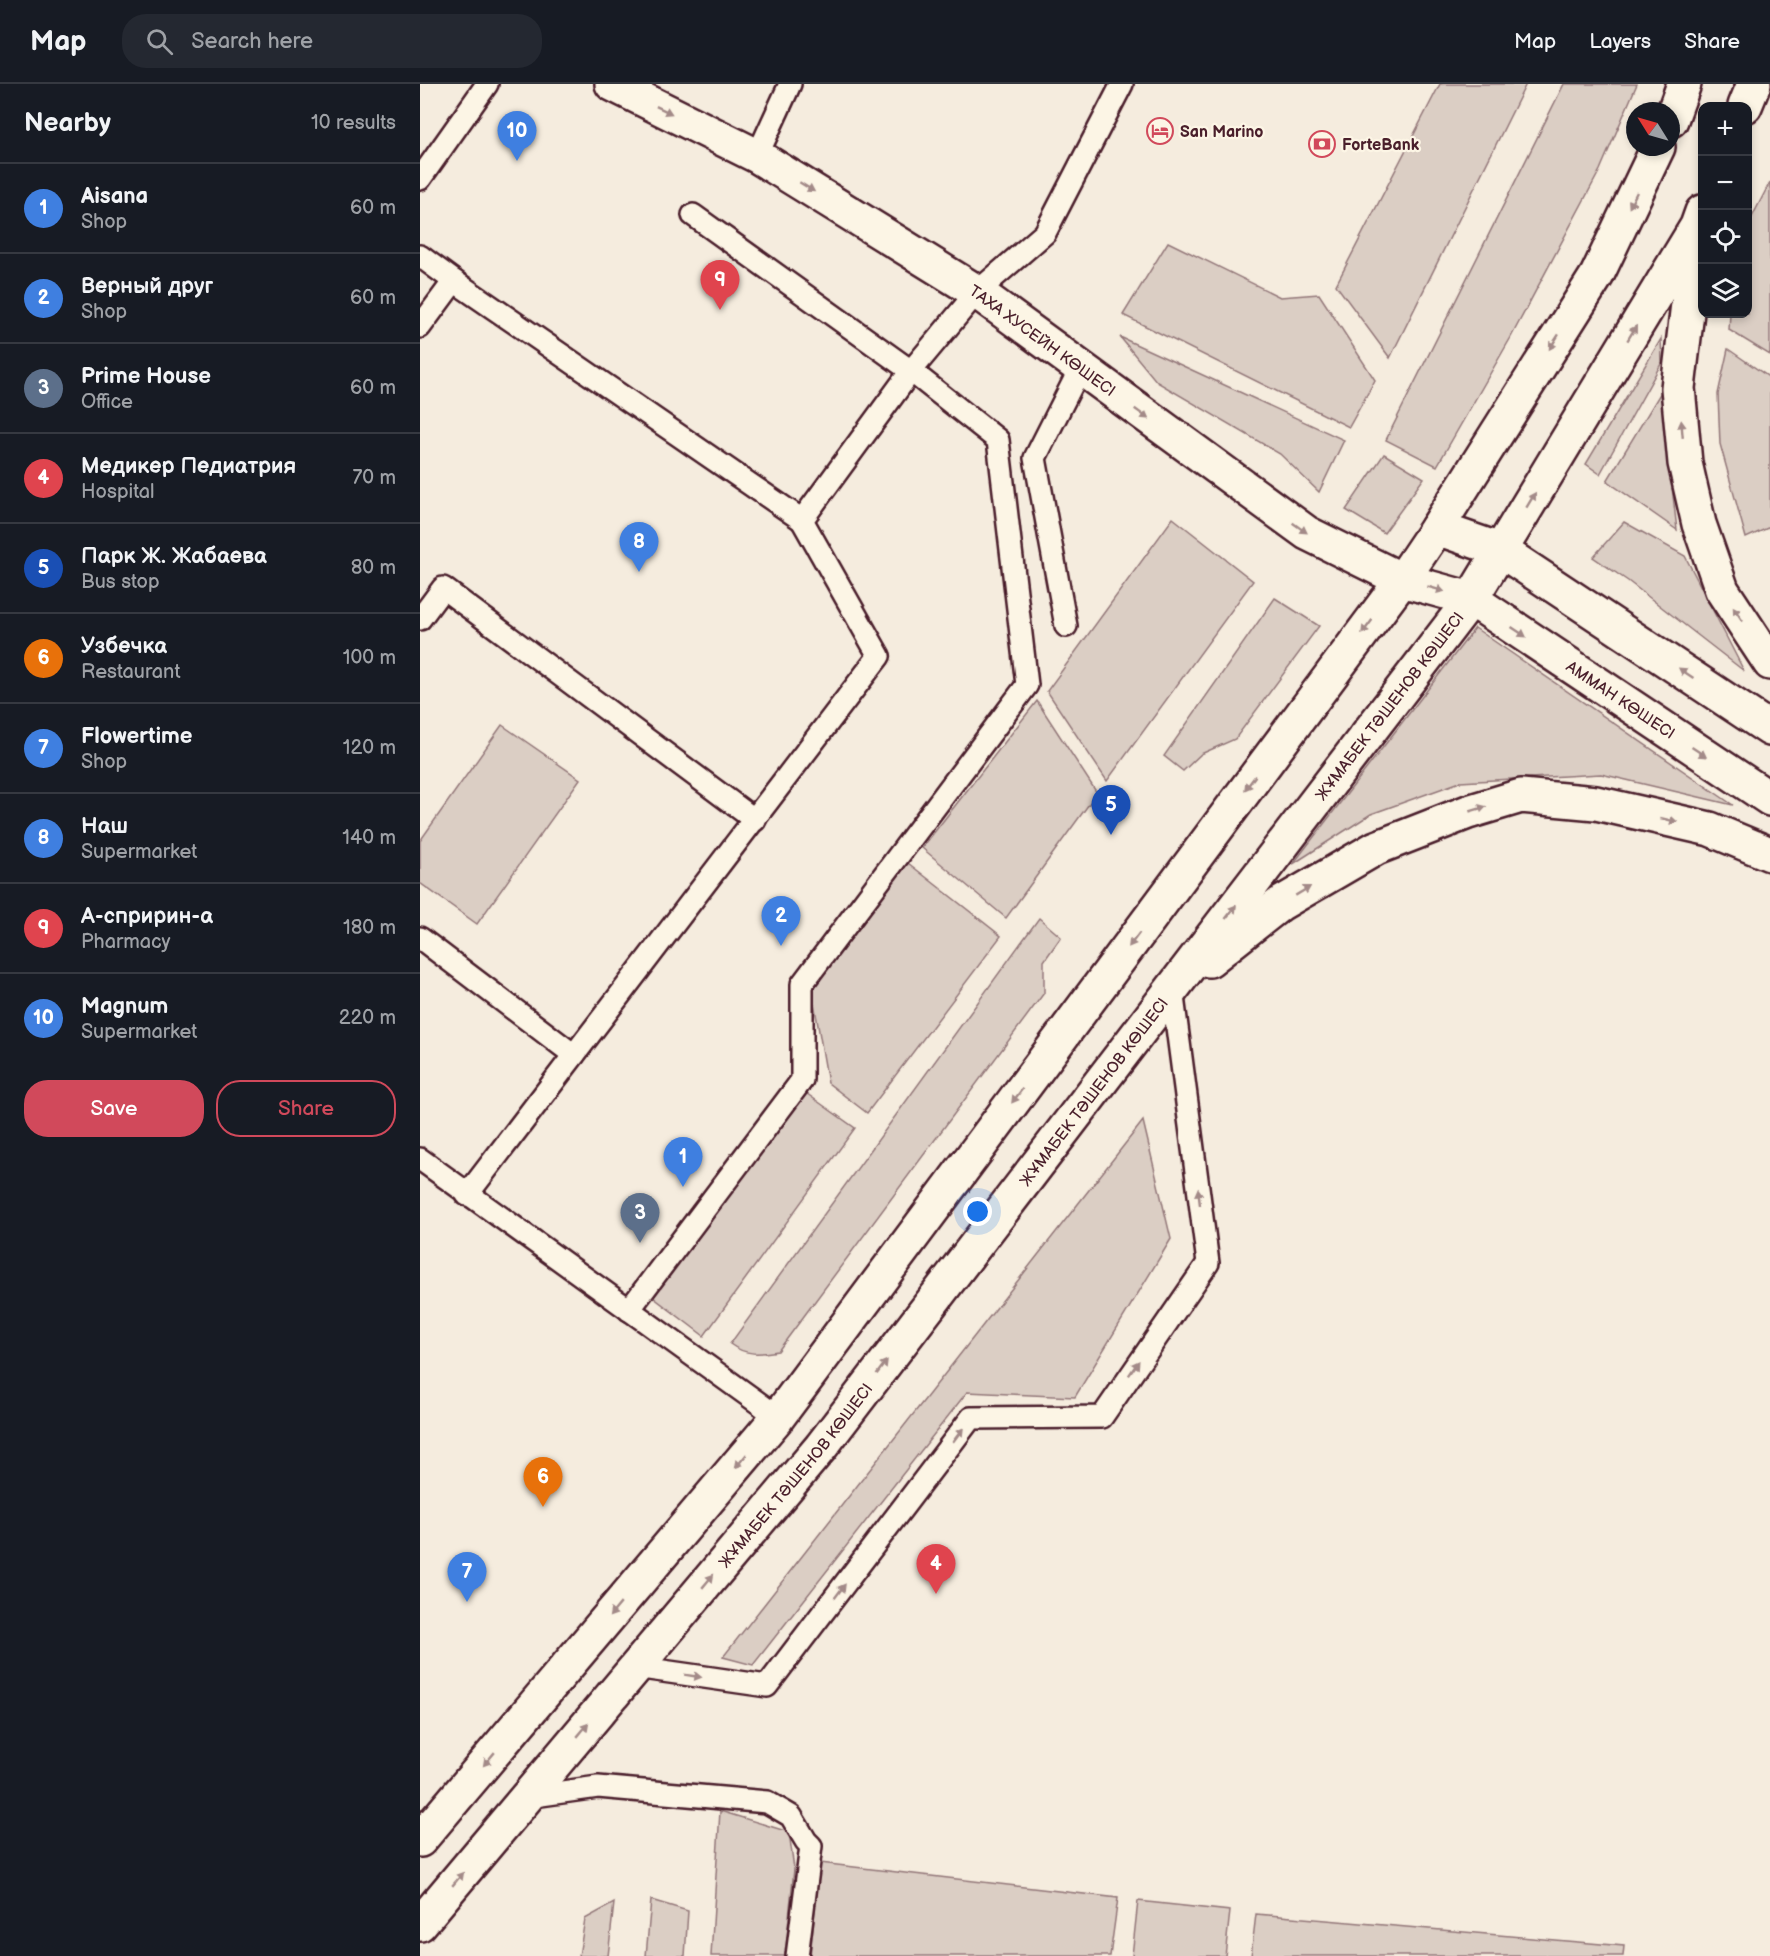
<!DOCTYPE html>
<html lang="en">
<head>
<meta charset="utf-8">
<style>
	:root { --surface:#171b24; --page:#242831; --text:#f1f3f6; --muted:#9ea1a6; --line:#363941; --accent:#d1495b }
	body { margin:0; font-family:"Balsamiq Sans",sans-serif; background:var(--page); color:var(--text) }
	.controls { position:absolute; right:18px; top:18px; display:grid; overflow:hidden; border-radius:12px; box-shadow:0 3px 9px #0003 }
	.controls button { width:54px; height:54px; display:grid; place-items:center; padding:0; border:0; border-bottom:2px solid var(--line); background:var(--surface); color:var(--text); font:30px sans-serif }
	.compass { position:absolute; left:1206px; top:18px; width:54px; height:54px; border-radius:50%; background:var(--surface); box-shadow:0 3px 9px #0003; rotate:307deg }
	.you { position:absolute; left:558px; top:1128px; width:21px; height:21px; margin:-15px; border:4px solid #fff; border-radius:50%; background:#1a73e8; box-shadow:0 0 0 9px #1a73e833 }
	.badge { display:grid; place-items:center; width:39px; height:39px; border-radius:50%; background:var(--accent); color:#fff; font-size:20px; font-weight:700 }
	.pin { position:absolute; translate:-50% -50px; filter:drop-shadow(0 2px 3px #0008) }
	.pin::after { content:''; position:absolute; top:32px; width:21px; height:18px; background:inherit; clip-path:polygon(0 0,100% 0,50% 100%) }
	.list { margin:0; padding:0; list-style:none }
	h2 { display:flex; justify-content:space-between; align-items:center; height:78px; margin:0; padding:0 24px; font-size:26px }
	h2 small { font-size:20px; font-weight:400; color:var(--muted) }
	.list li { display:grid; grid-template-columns:39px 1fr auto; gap:18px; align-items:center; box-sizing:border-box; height:90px; padding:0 24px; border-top:2px solid var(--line) }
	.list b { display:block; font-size:22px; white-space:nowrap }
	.list p { margin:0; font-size:20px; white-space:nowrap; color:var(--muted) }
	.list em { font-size:20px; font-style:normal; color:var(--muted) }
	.actions { display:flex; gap:12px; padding:18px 24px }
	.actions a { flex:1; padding:14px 0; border:2px solid var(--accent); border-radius:24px; text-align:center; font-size:21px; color:var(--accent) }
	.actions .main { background:var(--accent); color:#fff }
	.icon { flex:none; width:33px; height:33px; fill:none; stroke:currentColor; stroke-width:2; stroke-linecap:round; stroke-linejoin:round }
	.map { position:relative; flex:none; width:1350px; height:1872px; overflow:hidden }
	header { display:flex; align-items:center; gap:36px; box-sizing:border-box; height:84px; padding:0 30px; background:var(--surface); border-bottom:2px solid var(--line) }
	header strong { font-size:28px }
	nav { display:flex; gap:33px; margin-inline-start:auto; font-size:21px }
	.search { width:420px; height:54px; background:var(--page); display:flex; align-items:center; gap:15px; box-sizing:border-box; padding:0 21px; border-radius:24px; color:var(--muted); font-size:22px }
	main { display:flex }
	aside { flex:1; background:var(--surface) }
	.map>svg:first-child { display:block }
</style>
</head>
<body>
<header>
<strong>Map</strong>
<div class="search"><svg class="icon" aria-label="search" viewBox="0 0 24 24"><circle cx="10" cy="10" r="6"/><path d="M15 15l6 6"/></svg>Search here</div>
<nav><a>Map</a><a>Layers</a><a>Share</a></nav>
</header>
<main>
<aside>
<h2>Nearby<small>10 results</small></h2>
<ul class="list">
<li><span class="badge" style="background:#3f7fe0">1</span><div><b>Aisana</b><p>Shop</p></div><em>60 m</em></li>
<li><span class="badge" style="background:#3f7fe0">2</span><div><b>Верный друг</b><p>Shop</p></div><em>60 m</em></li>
<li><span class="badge" style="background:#5c6f8a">3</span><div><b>Prime House</b><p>Office</p></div><em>60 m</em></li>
<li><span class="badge" style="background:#e0444e">4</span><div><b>Медикер Педиатрия</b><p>Hospital</p></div><em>70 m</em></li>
<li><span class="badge" style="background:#1a4fb4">5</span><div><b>Парк Ж. Жабаева</b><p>Bus stop</p></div><em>80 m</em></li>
<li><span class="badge" style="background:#e8710a">6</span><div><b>Узбечка</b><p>Restaurant</p></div><em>100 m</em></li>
<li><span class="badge" style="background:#3f7fe0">7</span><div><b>Flowertime</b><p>Shop</p></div><em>120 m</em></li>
<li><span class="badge" style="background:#3f7fe0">8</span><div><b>Наш</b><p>Supermarket</p></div><em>140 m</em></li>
<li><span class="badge" style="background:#e0444e">9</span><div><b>А-спририн-а</b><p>Pharmacy</p></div><em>180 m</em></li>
<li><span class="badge" style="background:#3f7fe0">10</span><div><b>Magnum</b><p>Supermarket</p></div><em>220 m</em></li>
</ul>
<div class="actions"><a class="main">Save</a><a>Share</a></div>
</aside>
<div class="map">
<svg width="1350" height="1872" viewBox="0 0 1350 1872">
	<rect width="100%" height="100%" fill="#f5ecde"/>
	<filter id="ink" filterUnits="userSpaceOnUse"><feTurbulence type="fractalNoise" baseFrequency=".0167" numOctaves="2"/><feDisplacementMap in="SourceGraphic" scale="12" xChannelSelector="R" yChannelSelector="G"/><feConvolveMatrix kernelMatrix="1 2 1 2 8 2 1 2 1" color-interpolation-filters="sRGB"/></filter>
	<g filter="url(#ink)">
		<g fill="#dbcec4" stroke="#927678" stroke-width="1.5">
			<polygon points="1020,0 1106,0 970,274 916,201"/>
			<polygon points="1144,0 1217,0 1180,86 1090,255 1017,382 966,356"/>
			<polygon points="1350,98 1350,271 1309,246 1310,230 1328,230 1328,141"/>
			<polygon points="748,158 860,213 899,210 955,296 929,343 703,231"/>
			<polygon points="700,253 924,356 899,408 860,370 737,298"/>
			<polygon points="1241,255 1242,278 1180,390 1166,380"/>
			<polygon points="1308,265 1350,294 1350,443 1326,454 1300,360 1298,310"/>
			<polygon points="1241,308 1257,446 1187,397"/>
			<polygon points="964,370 1004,394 964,449 926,426"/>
			<polygon points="753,434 833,497 687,697 627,607"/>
			<polygon points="1204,438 1265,472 1324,587 1208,497 1173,473"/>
			<polygon points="855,514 899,542 815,655 781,670 763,687 744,672"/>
			<polygon points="1055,544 1313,721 1181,690 1040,698 951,730 873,780"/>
			<polygon points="617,617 677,709 586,834 502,764"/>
			<polygon points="82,641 160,695 57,840 0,799 0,757"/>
			<polygon points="488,779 581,852 447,1029 408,999 391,901"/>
			<path d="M 619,834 L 641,853 L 624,877 L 624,909 L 358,1267 C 340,1270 326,1272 310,1260 Z"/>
			<polygon points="383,1007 435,1044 284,1252 229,1210"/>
			<polygon points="723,1037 751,1155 655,1313 547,1308 333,1581 303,1573"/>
			<polygon points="300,1727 369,1748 374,1785 365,1872 291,1872"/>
			<polygon points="400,1779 698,1814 690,1872 390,1872"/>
			<polygon points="231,1816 268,1827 265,1872 226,1872"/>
			<polygon points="718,1817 810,1827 805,1872 712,1872"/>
			<polygon points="194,1819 188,1872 159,1872 165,1835"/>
			<polygon points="836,1830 1204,1862 1203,1872 831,1872"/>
		</g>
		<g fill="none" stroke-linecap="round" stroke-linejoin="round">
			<defs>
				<g id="service">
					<polyline points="337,72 370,0"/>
					<polyline points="0,95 67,0"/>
					<polyline points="0,172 34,197 0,243"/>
					<polyline points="34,197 382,436"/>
					<polyline points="0,535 23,504 335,736"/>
					<polyline points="646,542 615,374 660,285"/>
					<polyline points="0,854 154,971"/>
					<polyline points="0,1075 358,1333"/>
					<polyline points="47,1111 459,572 382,436 491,287 557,208 625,149 702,0"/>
					<polyline points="209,1226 382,996 382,900 607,601 578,356 491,287 273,131"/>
					<polyline points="215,1583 347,1602 551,1334 682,1333 788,1179 752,905"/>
					<polyline points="107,1713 178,1703 347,1718 371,1732 386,1757 391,1762 377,1872"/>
				</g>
				<g id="tertiary">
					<path id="s1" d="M 192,0 L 337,72 L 557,208 L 887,449 L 982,496"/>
				</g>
				<g id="secondary">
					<polyline points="1017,444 1080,466 1350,645"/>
					<path id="s2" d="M 982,496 L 1051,515 L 1350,715"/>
				</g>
				<g id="primary">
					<polyline points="1325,22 1334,0"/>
					<polyline points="1251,36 1264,0"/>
					<polyline points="1276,152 1258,304 1265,379 1279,440 1302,506 1350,579"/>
					<polyline points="789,876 860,820 956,764 1048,728 1101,712 1176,719 1290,745 1350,770"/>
					<polyline points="0,1756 358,1333 982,496 1017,444 1177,191 1238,63"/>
					<path id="s3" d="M 0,1840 L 401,1363 L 1051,515 L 1277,142 L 1282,128"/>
				</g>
			</defs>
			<use href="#service" stroke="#4a1f2b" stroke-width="26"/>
			<use href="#tertiary" stroke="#4a1f2b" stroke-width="38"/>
			<use href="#secondary" stroke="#4a1f2b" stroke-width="38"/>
			<use href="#primary" stroke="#4a1f2b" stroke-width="38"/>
			<use href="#service" stroke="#fcf5e5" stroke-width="21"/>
			<use href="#tertiary" stroke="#fcf5e5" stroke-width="33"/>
			<use href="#secondary" stroke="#fcf5e5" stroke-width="33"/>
			<use href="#primary" stroke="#fcf5e5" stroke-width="33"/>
		</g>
		<defs><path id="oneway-solid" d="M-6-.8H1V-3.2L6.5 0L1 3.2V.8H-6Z" transform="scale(1.5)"/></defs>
		<g fill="#a38a88">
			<use href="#oneway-solid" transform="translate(244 26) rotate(26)"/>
			<use href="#oneway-solid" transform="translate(387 103) rotate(32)"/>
			<use href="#oneway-solid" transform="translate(1213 116) rotate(116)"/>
			<use href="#oneway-solid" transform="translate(1212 249) rotate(-59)"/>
			<use href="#oneway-solid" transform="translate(1134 258) rotate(123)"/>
			<use href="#oneway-solid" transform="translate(722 330) rotate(36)"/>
			<use href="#oneway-solid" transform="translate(1262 345) rotate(-95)"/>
			<use href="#oneway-solid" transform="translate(1111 416) rotate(-59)"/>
			<use href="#oneway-solid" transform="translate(880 444) rotate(35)"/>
			<use href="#oneway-solid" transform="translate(1016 505) rotate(16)"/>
			<use href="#oneway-solid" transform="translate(1318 530) rotate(-123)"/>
			<use href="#oneway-solid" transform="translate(947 543) rotate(127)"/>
			<use href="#oneway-solid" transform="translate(1099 548) rotate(34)"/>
			<use href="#oneway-solid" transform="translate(1266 589) rotate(-146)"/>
			<use href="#oneway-solid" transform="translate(1279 668) rotate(34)"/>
			<use href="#oneway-solid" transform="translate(830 699) rotate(127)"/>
			<use href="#oneway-solid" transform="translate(1058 725) rotate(-17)"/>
			<use href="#oneway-solid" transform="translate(1249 736) rotate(13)"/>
			<use href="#oneway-solid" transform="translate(883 807) rotate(-31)"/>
			<use href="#oneway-solid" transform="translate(811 828) rotate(-52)"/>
			<use href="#oneway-solid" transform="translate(714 856) rotate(127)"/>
			<use href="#oneway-solid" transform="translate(597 1012) rotate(127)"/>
			<use href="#oneway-solid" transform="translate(779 1113) rotate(-97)"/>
			<use href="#oneway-solid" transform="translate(462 1283) rotate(-53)"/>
			<use href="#oneway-solid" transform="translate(714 1284) rotate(-55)"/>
			<use href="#oneway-solid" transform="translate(538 1351) rotate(-53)"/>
			<use href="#oneway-solid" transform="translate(321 1377) rotate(130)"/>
			<use href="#oneway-solid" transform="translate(288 1497) rotate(-50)"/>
			<use href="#oneway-solid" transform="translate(420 1507) rotate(-53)"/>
			<use href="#oneway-solid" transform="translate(195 1526) rotate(130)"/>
			<use href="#oneway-solid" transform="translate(273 1592) rotate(9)"/>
			<use href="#oneway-solid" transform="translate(163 1646) rotate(-50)"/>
			<use href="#oneway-solid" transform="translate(69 1675) rotate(130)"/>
			<use href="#oneway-solid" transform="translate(38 1795) rotate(-50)"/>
		</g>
	</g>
	<defs>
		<symbol id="hotel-ring" viewBox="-11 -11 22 22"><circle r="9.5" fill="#fcf5e5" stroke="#d1495b" stroke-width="1.5"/><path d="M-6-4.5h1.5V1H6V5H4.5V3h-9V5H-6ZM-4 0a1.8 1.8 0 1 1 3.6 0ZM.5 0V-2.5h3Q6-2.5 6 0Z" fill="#d1495b"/></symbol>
		<symbol id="bank-ring" viewBox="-11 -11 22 22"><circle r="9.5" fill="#fcf5e5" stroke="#d1495b" stroke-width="1.5"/><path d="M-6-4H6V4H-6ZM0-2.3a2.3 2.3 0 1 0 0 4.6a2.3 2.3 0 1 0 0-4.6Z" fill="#d1495b"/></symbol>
	</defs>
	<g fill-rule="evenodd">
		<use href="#hotel-ring" x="725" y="32" width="30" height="30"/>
		<use href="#bank-ring" x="887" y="45" width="30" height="30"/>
	</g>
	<g text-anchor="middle" stroke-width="4.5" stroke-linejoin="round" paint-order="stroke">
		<g font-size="16" font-weight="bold" fill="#4a1f2b" stroke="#fcf5e5" text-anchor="start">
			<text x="760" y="53">San Marino</text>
			<text x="922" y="66">ForteBank</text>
		</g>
		<g font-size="16" fill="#4a1f2b" stroke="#fcf5e5">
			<text dy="6" stroke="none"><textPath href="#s1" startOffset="502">ТАХА ХУСЕЙН КӨШЕСІ</textPath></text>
			<text dy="6" stroke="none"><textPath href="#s2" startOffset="252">АММАН КӨШЕСІ</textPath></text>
			<text dy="6" stroke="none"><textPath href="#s3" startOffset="1557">ЖҰМАБЕК ТӘШЕНОВ КӨШЕСІ</textPath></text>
			<text dy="6" stroke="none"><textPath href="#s3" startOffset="1071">ЖҰМАБЕК ТӘШЕНОВ КӨШЕСІ</textPath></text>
			<text dy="6" stroke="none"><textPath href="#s3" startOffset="585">ЖҰМАБЕК ТӘШЕНОВ КӨШЕСІ</textPath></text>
		</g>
	</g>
</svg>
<div class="controls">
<button>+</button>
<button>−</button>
<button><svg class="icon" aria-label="locate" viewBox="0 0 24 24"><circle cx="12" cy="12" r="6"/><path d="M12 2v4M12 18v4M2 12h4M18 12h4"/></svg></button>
<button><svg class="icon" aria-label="layers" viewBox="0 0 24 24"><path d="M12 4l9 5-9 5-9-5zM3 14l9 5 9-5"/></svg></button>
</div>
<svg class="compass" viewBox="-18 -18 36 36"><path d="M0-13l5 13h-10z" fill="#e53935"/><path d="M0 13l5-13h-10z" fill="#9ea1a6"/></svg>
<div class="you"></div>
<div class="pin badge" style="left:263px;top:1103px;background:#3f7fe0">1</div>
<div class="pin badge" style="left:361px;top:862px;background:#3f7fe0">2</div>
<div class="pin badge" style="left:220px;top:1159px;background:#5c6f8a">3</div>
<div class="pin badge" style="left:516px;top:1510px;background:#e0444e">4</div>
<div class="pin badge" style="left:691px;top:751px;background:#1a4fb4">5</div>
<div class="pin badge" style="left:123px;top:1423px;background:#e8710a">6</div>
<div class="pin badge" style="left:47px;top:1518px;background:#3f7fe0">7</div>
<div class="pin badge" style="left:219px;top:488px;background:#3f7fe0">8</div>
<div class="pin badge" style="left:300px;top:226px;background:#e0444e">9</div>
<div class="pin badge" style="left:97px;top:77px;background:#3f7fe0">10</div>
</div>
</main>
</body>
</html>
